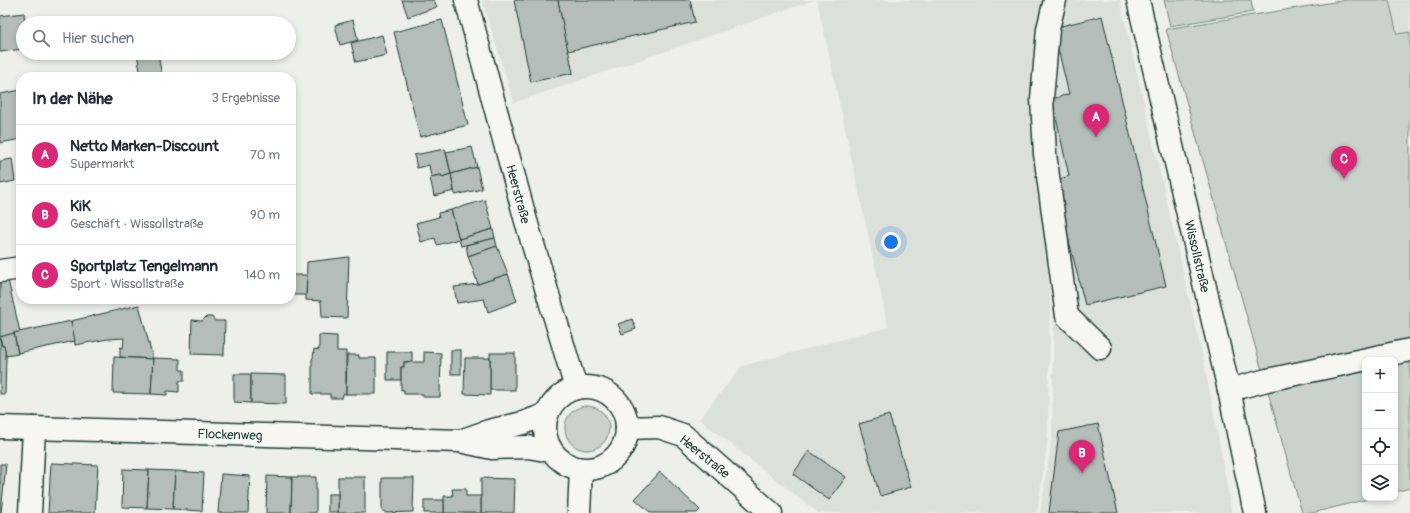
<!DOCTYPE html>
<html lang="de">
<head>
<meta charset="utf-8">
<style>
  body { margin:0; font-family:Pangolin,sans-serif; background:#f2f2f3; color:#1f2937 }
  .controls { position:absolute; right:12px; bottom:12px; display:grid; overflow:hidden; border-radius:8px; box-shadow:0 2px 6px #0003 }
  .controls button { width:36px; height:36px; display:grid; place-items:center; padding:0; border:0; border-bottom:1px solid #e0e1e3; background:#fff; color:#1f2937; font:20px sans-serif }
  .you { position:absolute; left:891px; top:242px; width:14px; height:14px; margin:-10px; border:3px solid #fff; border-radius:50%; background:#1a73e8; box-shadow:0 0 0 6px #1a73e833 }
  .badge { display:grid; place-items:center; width:26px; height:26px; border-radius:50%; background:#db2777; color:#fff; font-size:13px; font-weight:700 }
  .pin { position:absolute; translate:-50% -33px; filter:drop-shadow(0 1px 2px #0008) }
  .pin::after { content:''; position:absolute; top:21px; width:14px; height:12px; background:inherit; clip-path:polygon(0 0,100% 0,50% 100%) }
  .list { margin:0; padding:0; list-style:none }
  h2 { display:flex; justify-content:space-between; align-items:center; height:52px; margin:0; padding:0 16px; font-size:17px }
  h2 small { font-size:13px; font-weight:400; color:#747a83 }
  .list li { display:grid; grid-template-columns:26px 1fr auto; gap:12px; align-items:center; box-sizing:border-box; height:60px; padding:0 16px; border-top:1px solid #e0e1e3 }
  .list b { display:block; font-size:15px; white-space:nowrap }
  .list p { margin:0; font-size:13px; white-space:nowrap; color:#747a83 }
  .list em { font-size:13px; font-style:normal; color:#747a83 }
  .icon { flex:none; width:22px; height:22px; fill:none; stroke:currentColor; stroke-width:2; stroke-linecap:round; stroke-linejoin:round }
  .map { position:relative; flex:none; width:1410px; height:513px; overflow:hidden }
  .search { position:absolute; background:#fff; box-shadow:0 2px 6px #0003; left:16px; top:16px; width:280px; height:44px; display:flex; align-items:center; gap:10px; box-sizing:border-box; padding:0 14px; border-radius:22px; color:#747a83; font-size:15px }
  .panel { position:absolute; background:#fff; box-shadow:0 2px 6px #0003; left:16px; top:72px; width:280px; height:232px; border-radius:16px }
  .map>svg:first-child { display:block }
  .built { fill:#dce0db }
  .green { fill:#cbd2cc; stroke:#758880 }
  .building { fill:#b4bdb8; stroke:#1f3d34 }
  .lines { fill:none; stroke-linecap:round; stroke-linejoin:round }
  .minor-casing { stroke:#1f3d34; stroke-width:25 }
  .minor { stroke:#f6f6f2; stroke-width:22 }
  .labels { text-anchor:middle; stroke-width:3; stroke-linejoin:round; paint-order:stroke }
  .street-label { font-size:13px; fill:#1f3d34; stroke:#f6f6f2 }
</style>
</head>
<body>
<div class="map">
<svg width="1410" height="513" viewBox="0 0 1410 513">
  <rect width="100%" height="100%" fill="#edefea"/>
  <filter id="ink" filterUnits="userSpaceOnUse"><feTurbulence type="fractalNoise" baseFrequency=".025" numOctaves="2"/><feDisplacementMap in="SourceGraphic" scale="8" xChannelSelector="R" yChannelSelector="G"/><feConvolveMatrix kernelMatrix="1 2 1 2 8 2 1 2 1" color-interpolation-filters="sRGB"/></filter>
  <g filter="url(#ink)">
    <g class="built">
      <polygon points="482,0 815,0 514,103"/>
      <polygon points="817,0 1043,0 1038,25 1035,112 1050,303 1048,439 1037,513 818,513 699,419 742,366 888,327"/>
      <polygon points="1048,0 1120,0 1206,371 1232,513 1040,513 1052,438 1054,304 1043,170"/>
      <polygon points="1389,0 1410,0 1410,32 1397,34"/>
    </g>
    <g class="green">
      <polygon points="1164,0 1251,0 1253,12 1170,26"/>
      <polygon points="1347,0 1389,0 1397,34 1410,32 1410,488 1395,492 1395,360 1365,360 1365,498 1372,498 1312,513 1302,513 1166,29"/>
      <circle cx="587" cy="428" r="22"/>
    </g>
    <g class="building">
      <polygon points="402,0 434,0 437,7 408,17"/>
      <polygon points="514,0 558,0 573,73 531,82"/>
      <polygon points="558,0 690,0 695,22 568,51"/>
      <polygon points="24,13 25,23 23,23 23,49 0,52 0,16"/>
      <polygon points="1102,16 1166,286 1085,305 1054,181 1069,176 1052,99 1069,94 1053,28"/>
      <polygon points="353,20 358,40 340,45 335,25"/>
      <polygon points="442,20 468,125 420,137 394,32"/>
      <polygon points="382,35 387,55 356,62 351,43"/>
      <polygon points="137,53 158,53 162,77 141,77"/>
      <polygon points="21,90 21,139 0,143 0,94"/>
      <polygon points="472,147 477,167 451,174 446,152"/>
      <polygon points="445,149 451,174 442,177 441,175 431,177 429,165 417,168 414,155"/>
      <polygon points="12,159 15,181 0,184 0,161"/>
      <polygon points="477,167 482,189 455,195 451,174"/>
      <polygon points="451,174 454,191 434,196 430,177 441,175 442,177"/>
      <polygon points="485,200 493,229 459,239 451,210"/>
      <polygon points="451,210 459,239 437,245 435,238 421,242 416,223 439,217 438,213"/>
      <polygon points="493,229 495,238 461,246 459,239"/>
      <polygon points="495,238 497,246 468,256 466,245"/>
      <polygon points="497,246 508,274 478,284 468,256"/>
      <polygon points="349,257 347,318 322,317 321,301 306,300 307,262"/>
      <polygon points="508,274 517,301 488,312 484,299 457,303 454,287 478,284"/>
      <polygon points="291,275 307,275 306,295 291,295"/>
      <polygon points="8,280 20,332 0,337 0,282"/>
      <polygon points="139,305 153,359 120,357 120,347 123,348 124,338 108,339 75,345 71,321"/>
      <polygon points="206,317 212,317 215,321 225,321 224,355 191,354 192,320 202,321"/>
      <polygon points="632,319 636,329 622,334 618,324"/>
      <polygon points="71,321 75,341 18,353 14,333"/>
      <polygon points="14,333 18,354 6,356 4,346 2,346 0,337"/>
      <polygon points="319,335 337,336 337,351 346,351 346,394 343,394 342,398 330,398 330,394 312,394 312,359 313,358 314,349 319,350"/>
      <polygon points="0,338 2,346 4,346 6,356 5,394 0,394"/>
      <rect x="451" y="350" width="10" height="24"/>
      <polygon points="387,352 412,352 412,361 404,362 404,367 401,367 401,380 387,380"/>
      <polygon points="424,352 441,353 440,397 423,397 423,394 404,394 404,390 401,390 401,367 404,367 404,362 424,362"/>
      <rect x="490" y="353" width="25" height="37"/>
      <polygon points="347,355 359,355 359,358 376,358 376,394 346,394"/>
      <polygon points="114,357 153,359 151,394 113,393"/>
      <polygon points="153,358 180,359 180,370 184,370 184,381 179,381 179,392 167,391 167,395 151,394"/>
      <polygon points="465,358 490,358 490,395 464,394"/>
      <polygon points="234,374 251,374 251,403 234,402"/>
      <polygon points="251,374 286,375 286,404 251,403"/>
      <polygon points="889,415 911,487 880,496 859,424"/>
      <polygon points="1098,424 1118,513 1049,513 1059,432"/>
      <polygon points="809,451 846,477 829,500 793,474"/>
      <polygon points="51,463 98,465 95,513 48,513"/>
      <polygon points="0,464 6,464 1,513 0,513"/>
      <polygon points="123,469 149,470 147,508 122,507"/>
      <polygon points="149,470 175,471 173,509 147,508"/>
      <polygon points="175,471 204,473 202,511 173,509"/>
      <polygon points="660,472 700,510 697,513 651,513 635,499"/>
      <polygon points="221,474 250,476 248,513 218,513"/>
      <polygon points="267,476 292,477 291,513 266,513"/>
      <polygon points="292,477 316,477 316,513 291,513"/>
      <rect x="338" y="477" width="27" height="36"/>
      <polygon points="382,478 414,478 413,512 385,513 385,511 382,511"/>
      <polygon points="481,478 515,479 514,513 481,513"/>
      <polygon points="452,489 466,489 466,496 481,496 481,513 444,513 444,496 453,496"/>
      <rect x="328" y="494" width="10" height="18"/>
      <rect x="424" y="500" width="20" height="13"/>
    </g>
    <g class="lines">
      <g class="minor-casing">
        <g id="minor">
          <path id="s1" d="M466 0 526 221 576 388"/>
          <polyline points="1055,0 1048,29 1042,99 1045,154 1067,316 1100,348"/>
          <path id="s2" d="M1138 0 1229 390 1255 513"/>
          <polyline points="0,271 21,268"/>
          <circle cx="586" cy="428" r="41"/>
          <polyline points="1229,390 1267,380 1410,350"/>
          <path id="s3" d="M0 427 460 441 492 448 528 447 551 451"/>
          <polyline points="627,428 659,427 683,435 771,513"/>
          <polyline points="460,441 489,431 523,423 547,414"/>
          <polyline points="30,513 34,428"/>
          <polyline points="579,513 581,469"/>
        </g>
      </g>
      <use href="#minor" class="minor"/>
    </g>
  </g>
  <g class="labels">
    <g class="street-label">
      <text dy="5" stroke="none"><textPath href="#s1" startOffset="201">Heerstraße</textPath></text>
      <text dy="5" stroke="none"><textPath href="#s2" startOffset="263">Wissollstraße</textPath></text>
      <text dy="5" stroke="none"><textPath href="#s3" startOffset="230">Flockenweg</textPath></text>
      <text transform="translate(705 456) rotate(39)" y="5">Heerstraße</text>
    </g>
  </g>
</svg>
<div class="controls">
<button>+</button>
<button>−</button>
<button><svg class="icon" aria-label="locate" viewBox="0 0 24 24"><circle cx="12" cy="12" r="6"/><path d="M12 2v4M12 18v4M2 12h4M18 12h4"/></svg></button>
<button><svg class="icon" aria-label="layers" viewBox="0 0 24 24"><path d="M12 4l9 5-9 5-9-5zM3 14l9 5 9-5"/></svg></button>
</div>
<div class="you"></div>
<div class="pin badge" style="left:1096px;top:137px">A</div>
<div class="pin badge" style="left:1082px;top:473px">B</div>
<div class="pin badge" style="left:1344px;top:179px">C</div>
<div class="search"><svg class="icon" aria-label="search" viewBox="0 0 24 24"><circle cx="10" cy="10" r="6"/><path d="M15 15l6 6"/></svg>Hier suchen</div>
<section class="panel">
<h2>In der Nähe<small>3 Ergebnisse</small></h2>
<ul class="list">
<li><span class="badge">A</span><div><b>Netto Marken-Discount</b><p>Supermarkt</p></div><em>70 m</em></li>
<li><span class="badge">B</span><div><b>KiK</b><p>Geschäft · Wissollstraße</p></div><em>90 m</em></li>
<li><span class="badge">C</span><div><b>Sportplatz Tengelmann</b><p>Sport · Wissollstraße</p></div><em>140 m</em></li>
</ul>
</section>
</div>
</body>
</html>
